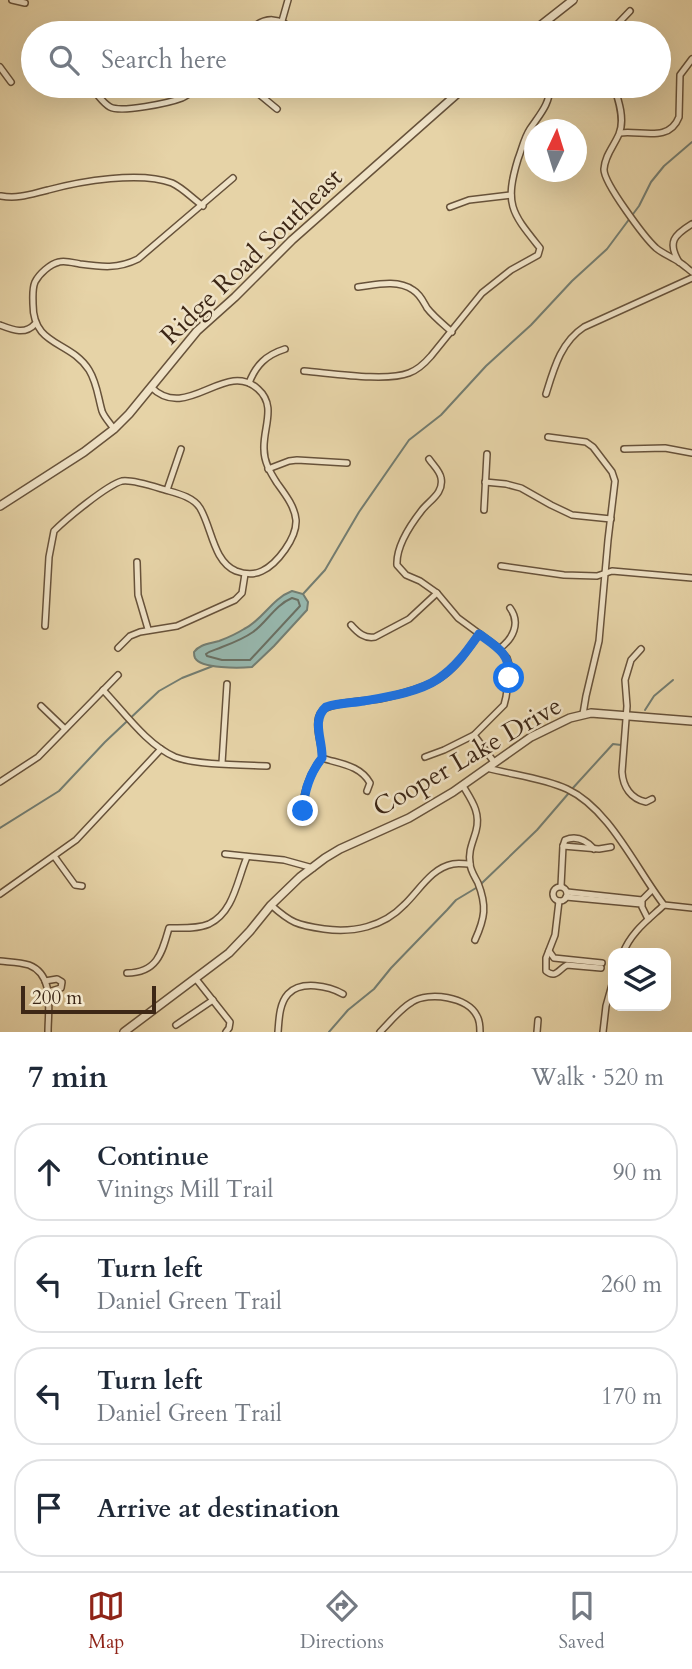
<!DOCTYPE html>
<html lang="en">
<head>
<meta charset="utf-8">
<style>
  body { margin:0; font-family:Cardo,serif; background:#f2f2f3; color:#1f2937 }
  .controls { position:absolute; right:21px; bottom:21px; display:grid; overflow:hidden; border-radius:14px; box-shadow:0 7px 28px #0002 }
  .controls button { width:63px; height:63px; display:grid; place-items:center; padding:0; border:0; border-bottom:2px solid #e0e1e3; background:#fff; color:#1f2937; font:35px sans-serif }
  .compass { position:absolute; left:524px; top:119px; width:63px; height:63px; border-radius:50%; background:#fff; box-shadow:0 7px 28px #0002; rotate:4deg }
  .scale { position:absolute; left:21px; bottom:18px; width:135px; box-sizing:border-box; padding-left:7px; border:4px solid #3d2716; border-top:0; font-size:19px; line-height:24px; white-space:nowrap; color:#3d2716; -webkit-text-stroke:5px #efe2c6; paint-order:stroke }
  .stop { position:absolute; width:21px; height:21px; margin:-16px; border:5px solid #1a73e8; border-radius:50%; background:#fff }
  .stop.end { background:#1a73e8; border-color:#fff; box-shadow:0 2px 7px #0008 }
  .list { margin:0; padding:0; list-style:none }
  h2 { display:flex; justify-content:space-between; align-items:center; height:91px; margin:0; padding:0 28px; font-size:30px }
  h2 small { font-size:23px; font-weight:400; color:#747a83 }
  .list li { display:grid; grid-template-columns:46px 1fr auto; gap:21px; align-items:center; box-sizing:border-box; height:98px; margin:0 14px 14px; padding:0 14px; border:2px solid #e0e1e3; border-radius:28px }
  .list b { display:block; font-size:26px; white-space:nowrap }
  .list p { margin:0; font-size:23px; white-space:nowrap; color:#747a83 }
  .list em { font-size:23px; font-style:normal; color:#747a83 }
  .icon { flex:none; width:38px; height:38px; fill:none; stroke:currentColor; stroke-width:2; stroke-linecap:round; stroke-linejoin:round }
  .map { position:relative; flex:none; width:692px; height:1032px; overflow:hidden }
  .search { position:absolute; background:#fff; box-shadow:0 7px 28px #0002; left:21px; right:21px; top:21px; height:77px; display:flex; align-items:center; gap:18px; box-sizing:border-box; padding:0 24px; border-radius:38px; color:#747a83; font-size:26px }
  .sheet { height:539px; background:#fff }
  nav { display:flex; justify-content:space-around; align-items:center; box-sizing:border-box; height:98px; border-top:2px solid #e0e1e3; background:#fff; font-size:19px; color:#747a83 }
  nav a { display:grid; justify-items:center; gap:4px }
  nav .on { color:#8f2418 }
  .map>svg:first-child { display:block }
  .water { fill:#97b7ad; stroke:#737d71; stroke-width:2 }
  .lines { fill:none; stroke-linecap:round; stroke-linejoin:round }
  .shore { stroke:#6a6f62; stroke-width:2 }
  .stream { stroke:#737d71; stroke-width:2 }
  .minor-casing { stroke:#67523a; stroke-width:8 }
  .tertiary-casing { stroke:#67523a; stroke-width:10 }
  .minor { stroke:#efe2c6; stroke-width:5 }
  .tertiary { stroke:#efe2c6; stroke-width:7 }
  .route { stroke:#1a73e8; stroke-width:9 }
  .labels { text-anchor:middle; stroke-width:5; stroke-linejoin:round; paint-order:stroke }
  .street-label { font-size:26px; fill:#3d2716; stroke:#efe2c6 }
</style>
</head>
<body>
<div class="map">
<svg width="692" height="1032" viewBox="0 0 692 1032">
  <rect width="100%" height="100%" fill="#e6d3a7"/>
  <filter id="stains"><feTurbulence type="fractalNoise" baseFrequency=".00286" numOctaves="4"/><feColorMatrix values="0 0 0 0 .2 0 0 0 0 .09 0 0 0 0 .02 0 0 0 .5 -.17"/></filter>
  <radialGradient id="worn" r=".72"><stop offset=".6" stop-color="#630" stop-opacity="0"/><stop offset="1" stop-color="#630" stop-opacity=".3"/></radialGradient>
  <path class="water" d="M292 591 303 594 308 602 307 610 274 646 252 667C240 668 201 669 195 658 194 656 194 654 194 652 200 644 209 644 219 641 227 638 236 634 244 629 263 620 271 599 292 591Z"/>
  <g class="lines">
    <path class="shore" d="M292 598 298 600 300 606 250 660H222L207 656 206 654C211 650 216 650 222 647 230 644 246 637 253 632 267 622 275 605 292 598Z"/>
    <g class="stream">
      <polyline points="303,594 325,570 359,512 409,440 441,415 486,366 531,325 572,281 607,249 639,206 651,182 664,166 692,142"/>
      <polyline points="645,710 654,696 673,680"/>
      <polyline points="572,789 613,744 621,745"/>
      <polyline points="0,828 59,791 105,742 159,691 182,678 213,666"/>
      <polyline points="482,883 537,830 568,794"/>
      <polyline points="329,1032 348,1010 374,989 391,968 447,910 456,900 476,888"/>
    </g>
    <g class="minor-casing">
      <g id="minor">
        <polyline points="12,0 25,3"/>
        <polyline points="282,21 288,0"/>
        <polyline points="184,29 189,33"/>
        <path d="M247 33C265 14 280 17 298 33"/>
        <polyline points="609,33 630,11"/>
        <polyline points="0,67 11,82"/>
        <polyline points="249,86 277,109"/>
        <polyline points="369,86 382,86"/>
        <path d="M481 86C494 92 508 91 522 86"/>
        <path d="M614 87C619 101 625 120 619 134 614 146 605 155 604 169 603 182 645 238 656 248 663 254 672 257 679 262 684 265 688 269 692 272"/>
        <path d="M94 91C99 96 103 103 110 107 121 113 169 103 182 98 188 95 195 90 201 86"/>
        <path d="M620 133C641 130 669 143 679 117L680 75 692 59"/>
        <path d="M1 196C19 199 31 194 48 190 81 181 140 171 172 183 183 188 193 199 203 206"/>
        <polyline points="450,207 469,200 511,195"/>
        <path d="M679 262C667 242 674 235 692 224"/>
        <path d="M358 287C375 285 397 279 413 290 420 294 423 301 427 308 434 317 443 324 452 332"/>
        <path d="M0 325C13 330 25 335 35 324"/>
        <path d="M304 371C330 373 386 382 409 373 417 370 425 363 431 356L482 293 511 270 538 255 540 248C512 213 504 205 518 159 522 149 524 138 530 129 540 114 550 104 550 86"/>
        <path d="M249 383C256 365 266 355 285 349"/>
        <path d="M546 394C554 368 561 342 584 327L692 278"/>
        <path d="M114 429C110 423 104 417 102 411 98 397 97 383 89 370 70 340 33 347 33 304 33 297 32 289 35 282 39 274 50 264 59 262 65 260 74 263 80 264 102 267 118 269 138 259L233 178"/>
        <polyline points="548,437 586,442 593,447 612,472 615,481 608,540 599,641 586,696 583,714"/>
        <polyline points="624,449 665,448 692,453"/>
        <polyline points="268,469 289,461 297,460 347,463"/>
        <polyline points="485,482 506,484 521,488 551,505 572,515 611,519"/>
        <polyline points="167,490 181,449"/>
        <polyline points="484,510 487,454"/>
        <polyline points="137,562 138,595 148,629"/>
        <polyline points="501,566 564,575 597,576 612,571 692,578"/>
        <path d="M351 625C358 633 365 639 375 637L409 619 437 593"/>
        <path d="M45 626 49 557 54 531C66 519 107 485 122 481 133 479 158 488 169 491 180 494 194 498 200 508 212 528 213 561 236 571 244 574 254 575 262 571 277 564 297 538 296 520 295 507 285 494 277 483 270 472 264 462 264 449 263 427 277 406 258 389 225 359 187 423 151 387"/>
        <polyline points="118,648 130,636 140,632 177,626 235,600 242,593 245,574"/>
        <path d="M499 649C513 639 521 623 510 608"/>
        <path d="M641 649 631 660 625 680 627 706 622 772C623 787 631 799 646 802L652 799"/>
        <path d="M103 690C124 712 147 745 175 757 196 765 243 765 267 766"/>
        <polyline points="41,706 65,729"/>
        <polyline points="474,735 494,762"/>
        <path d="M425 757 444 750 474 735 504 705 506 697 510 668 507 658 496 646 458 618 437 593 420 581 406 575 397 565C396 547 411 524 422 510 430 500 444 493 441 478 440 471 433 465 429 459"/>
        <path d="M322 758C340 764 360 765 370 783L367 791"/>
        <polyline points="222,763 227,684"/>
        <path d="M487 768C513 775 543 778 567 789 610 809 636 869 664 905L692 908"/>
        <polyline points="0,782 38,757 118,675"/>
        <path d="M463 786C472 801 481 813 476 831 473 842 468 851 470 863 470 870 475 877 478 883 487 906 485 918 475 940"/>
        <path d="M307 820C297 803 310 773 322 758 323 744 312 723 322 711 329 702 367 701 379 699 397 695 419 690 435 681 454 671 467 651 479 634"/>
        <polyline points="563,846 599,849 611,847"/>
        <polyline points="225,854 284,860 313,868"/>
        <polyline points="54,856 75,885 82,886"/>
        <path d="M561 886 563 846 565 840C577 835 586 840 594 849"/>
        <circle cx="560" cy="894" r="7"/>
        <polyline points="567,892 642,900"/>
        <polyline points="0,894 76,840 161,749"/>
        <polyline points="566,897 641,904"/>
        <path d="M559 901 555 935 546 958V971C556 979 559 969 567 965L601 968"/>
        <path d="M271 905C291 923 297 925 324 929 353 933 383 927 404 905 419 891 431 868 453 864 458 863 465 864 470 864"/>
        <polyline points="648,919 642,907 642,900 652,890"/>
        <polyline points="549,951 554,958 602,963"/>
        <path d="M623 953C631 932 648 920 664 905"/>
        <path d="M0 961C9 962 20 962 29 965 55 975 48 1010 48 1032"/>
        <path d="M127 973C157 973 162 953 169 928 182 928 197 929 209 924 234 912 237 880 247 857"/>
        <polyline points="196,979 230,1022 229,1028 226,1032"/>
        <polyline points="45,981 57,979 62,982 61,988 48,992"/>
        <polyline points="176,1025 213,1000"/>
        <path d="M278 1032C279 1020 279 1004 288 994 301 980 329 986 343 994"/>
        <path d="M380 1032C390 1022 400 1009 412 1002 429 991 468 997 477 1016 480 1021 480 1027 480 1032"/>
        <polyline points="537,1032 538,1020"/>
        <polyline points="603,1032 606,1006 613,981"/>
      </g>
    </g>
    <g class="tertiary-casing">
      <g id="tertiary">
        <polyline points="531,33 573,0"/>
        <polyline points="0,506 84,452 114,429 129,414 197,331 235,297 292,240 466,86"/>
        <polyline points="124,1032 229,953 250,931 271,905 300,877 325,858 340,849 409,818 453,792 531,737 570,718 591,713 692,721"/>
      </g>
    </g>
    <use href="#minor" class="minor"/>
    <use href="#tertiary" class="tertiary"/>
  </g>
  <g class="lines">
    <path class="route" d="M303 811C304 792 310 773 322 758 323 741 311 720 326 707 338 703 351 703 364 701 387 697 419 692 438 679 456 667 467 651 479 634 497 647 511 654 509 678"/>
  </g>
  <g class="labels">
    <g class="street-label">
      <text transform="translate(251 256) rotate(-44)" y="9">Ridge Road Southeast</text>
      <text transform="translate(467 756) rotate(-30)" y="9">Cooper Lake Drive</text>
    </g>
  </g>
  <rect width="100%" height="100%" filter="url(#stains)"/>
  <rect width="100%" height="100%" fill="url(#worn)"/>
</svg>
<div class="controls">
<button><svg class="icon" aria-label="layers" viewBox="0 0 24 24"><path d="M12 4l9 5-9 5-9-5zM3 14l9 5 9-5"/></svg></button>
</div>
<svg class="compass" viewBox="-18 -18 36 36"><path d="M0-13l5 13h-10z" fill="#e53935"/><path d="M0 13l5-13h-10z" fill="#747a83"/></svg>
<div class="scale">200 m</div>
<div class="stop" style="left:509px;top:678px"></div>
<div class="stop end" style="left:303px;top:811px"></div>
<div class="search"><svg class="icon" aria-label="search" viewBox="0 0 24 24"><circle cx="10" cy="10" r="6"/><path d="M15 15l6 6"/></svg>Search here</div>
</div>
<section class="sheet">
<h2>7 min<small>Walk · 520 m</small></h2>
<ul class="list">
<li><svg class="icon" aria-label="ahead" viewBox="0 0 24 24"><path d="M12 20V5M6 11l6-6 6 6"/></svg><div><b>Continue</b><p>Vinings Mill Trail</p></div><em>90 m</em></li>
<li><svg class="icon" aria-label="left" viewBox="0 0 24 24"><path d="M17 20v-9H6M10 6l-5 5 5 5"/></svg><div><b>Turn left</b><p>Daniel Green Trail</p></div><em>260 m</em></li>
<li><svg class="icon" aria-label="left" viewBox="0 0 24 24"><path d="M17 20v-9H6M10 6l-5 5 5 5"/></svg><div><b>Turn left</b><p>Daniel Green Trail</p></div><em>170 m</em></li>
<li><svg class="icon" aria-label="arrive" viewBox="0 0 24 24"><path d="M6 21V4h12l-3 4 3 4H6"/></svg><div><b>Arrive at destination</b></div></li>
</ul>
</section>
<nav>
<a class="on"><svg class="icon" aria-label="map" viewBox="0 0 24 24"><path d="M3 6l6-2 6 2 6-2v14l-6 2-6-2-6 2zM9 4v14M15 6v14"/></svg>Map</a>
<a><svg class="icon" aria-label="directions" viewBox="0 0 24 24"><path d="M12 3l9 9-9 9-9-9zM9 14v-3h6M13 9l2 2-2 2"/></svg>Directions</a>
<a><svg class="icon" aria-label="saved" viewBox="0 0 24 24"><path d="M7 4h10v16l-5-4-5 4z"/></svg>Saved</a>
</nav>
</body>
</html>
